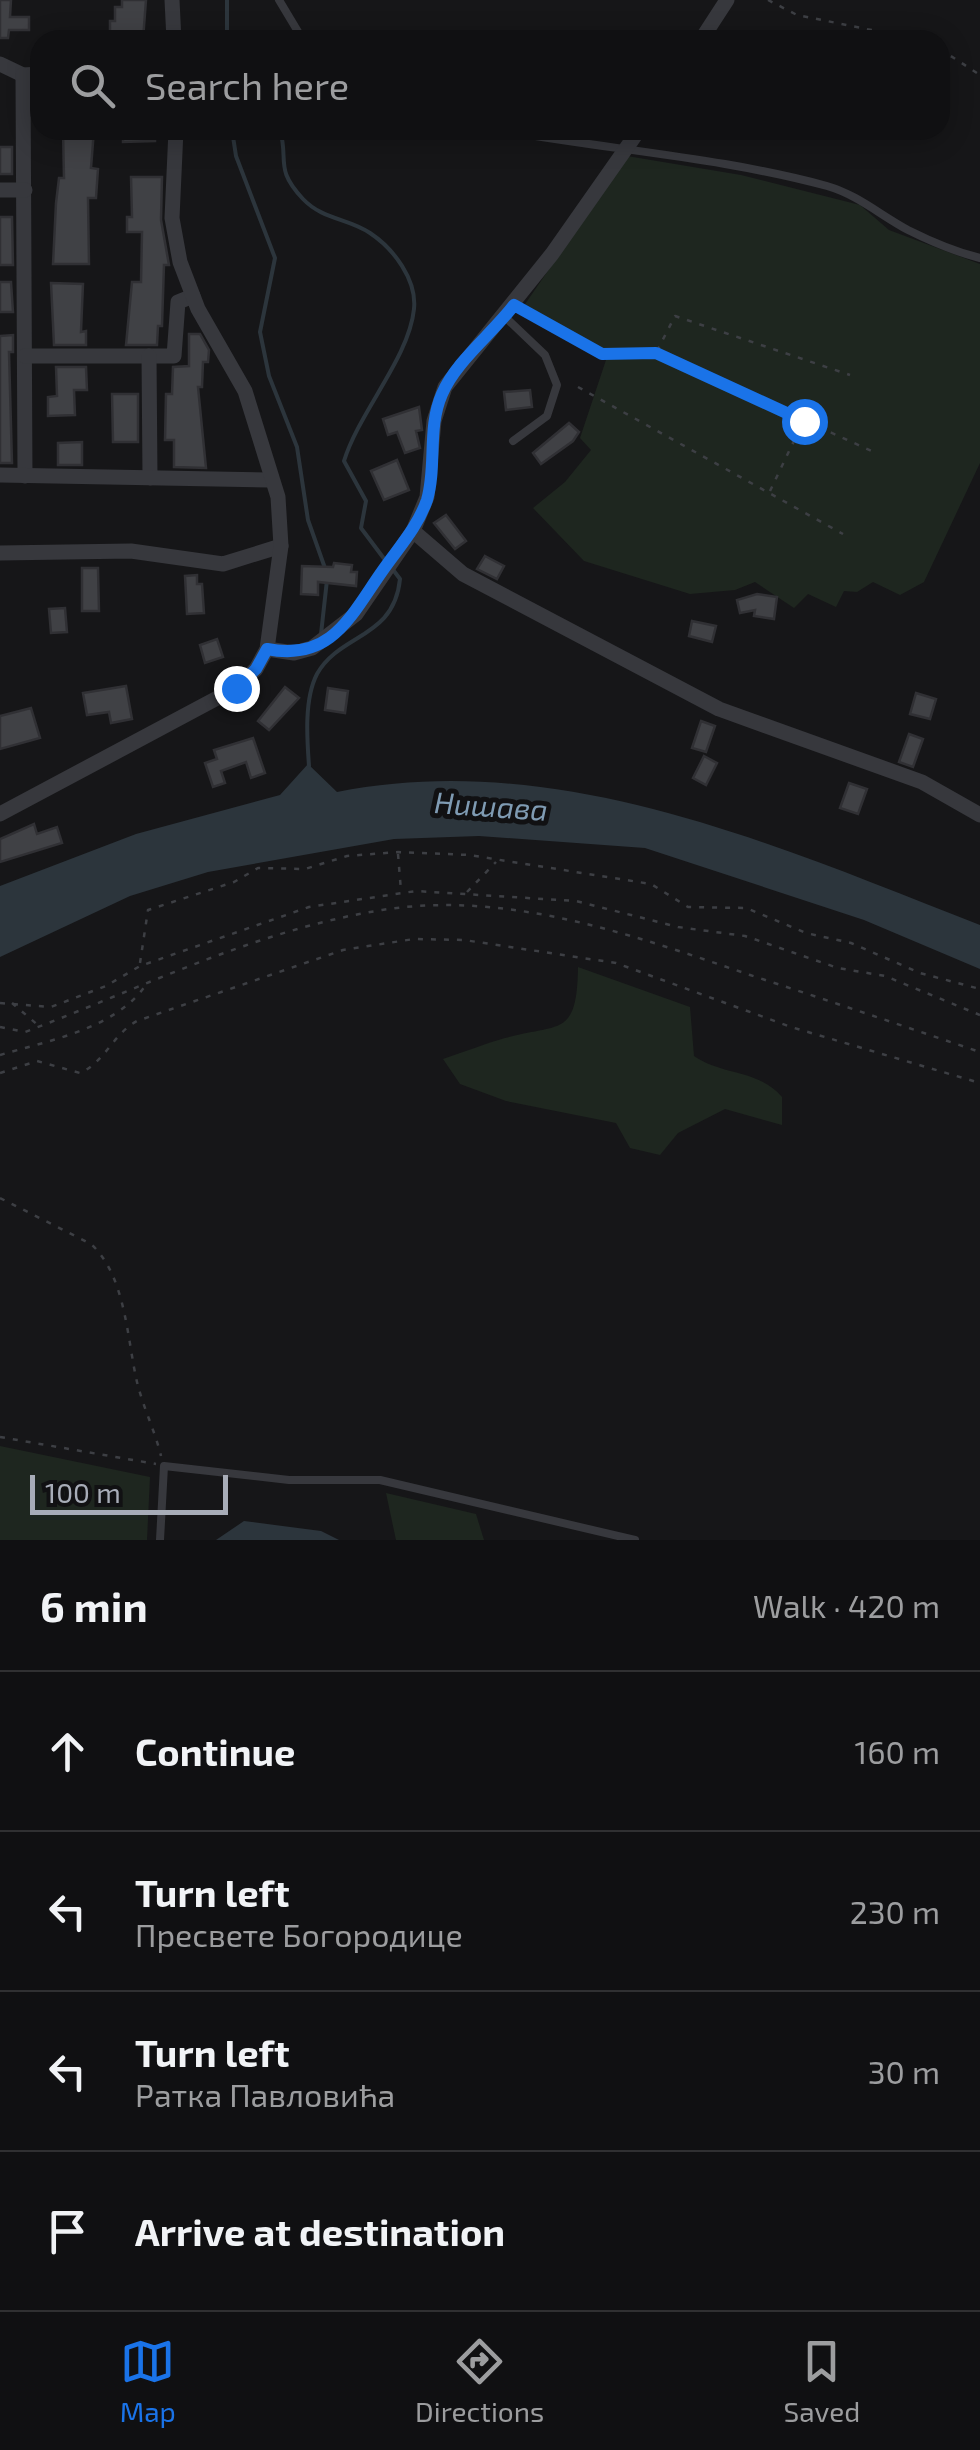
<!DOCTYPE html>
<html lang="en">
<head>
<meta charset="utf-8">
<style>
  body { margin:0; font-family:"Exo 2",sans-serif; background:#19191b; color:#f1f3f6 }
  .scale { position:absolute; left:30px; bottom:25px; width:198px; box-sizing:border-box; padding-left:10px; border:5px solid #a8adb8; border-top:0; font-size:28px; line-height:35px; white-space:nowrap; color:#a8adb8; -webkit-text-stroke:8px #111113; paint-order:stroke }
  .stop { position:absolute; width:30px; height:30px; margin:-22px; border:8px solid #1a73e8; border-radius:50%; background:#fff }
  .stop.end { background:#1a73e8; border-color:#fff; box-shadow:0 2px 10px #0008 }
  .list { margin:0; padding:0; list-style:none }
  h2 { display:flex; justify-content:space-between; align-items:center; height:130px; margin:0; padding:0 40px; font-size:42px }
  h2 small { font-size:32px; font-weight:400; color:#9c9d9f }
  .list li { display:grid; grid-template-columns:65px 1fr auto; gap:30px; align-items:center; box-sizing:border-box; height:160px; padding:0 40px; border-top:2px solid #303032 }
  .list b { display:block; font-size:38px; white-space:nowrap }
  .list p { margin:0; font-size:32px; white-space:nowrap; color:#9c9d9f }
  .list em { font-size:32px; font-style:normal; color:#9c9d9f }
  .icon { flex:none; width:55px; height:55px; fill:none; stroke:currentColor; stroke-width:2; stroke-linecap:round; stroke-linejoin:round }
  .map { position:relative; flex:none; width:980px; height:1540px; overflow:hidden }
  .search { position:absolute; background:#101012; box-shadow:0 5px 25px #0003; left:30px; right:30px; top:30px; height:110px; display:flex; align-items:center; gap:25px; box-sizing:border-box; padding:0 35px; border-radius:30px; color:#9c9d9f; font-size:38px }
  .sheet { height:770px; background:#101012 }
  nav { display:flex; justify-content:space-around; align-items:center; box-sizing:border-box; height:140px; border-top:2px solid #303032; background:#101012; font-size:28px; color:#9c9d9f }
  nav a { display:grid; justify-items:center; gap:5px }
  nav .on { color:#1a73e8 }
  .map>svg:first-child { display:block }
  .green { fill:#1e261f }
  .water { fill:#2c353c }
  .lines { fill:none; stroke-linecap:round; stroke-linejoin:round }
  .stream { stroke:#2c353c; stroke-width:4 }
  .building { fill:#404145; stroke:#303034; stroke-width:2.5 }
  .path { stroke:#3d3f44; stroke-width:2.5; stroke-dasharray:5 8; stroke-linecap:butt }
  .service { stroke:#37383d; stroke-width:8 }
  .minor { stroke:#37383d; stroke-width:15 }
  .route { stroke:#1a73e8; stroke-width:12 }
  .labels { text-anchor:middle; stroke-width:10; stroke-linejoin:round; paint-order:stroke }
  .water-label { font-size:30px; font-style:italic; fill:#7f9bb3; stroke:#111113 }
</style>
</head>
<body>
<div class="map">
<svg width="980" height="1540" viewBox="0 0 980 1540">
  <rect width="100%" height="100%" fill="#161618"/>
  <g class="green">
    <polygon points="627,156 741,175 860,205 889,230 980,264 980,463 924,582 900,595 873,582 857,592 844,591 836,607 808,594 794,608 755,582 735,590 690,594 584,561 533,508 565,482 591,450 580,438 609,351 521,310"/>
    <path d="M578 967 690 1007 694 1056C723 1076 758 1069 782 1097V1125L725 1109 678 1133 660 1155 630 1148 616 1123 506 1101 460 1084 443 1059C464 1052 484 1044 505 1038 560 1023 577 1038 578 967Z"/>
    <polygon points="0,1446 150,1477 147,1540 0,1540"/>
    <polygon points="386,1493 476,1514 484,1540 396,1540"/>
  </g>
  <g class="water">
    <path d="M308 764 337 792C559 748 777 846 980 925V969L864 920 645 848 479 836 394 839 208 872 130 896 0 957V886L136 834 280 795Z"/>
    <polygon points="244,1521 321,1531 339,1540 216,1540"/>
  </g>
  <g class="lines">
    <g class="stream">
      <polyline points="227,0 227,40"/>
      <polyline points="232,130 236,156 275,258 260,332 269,376 297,447 308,520 326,571"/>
      <path d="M280 130C289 161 274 168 303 199 323 220 348 218 370 233 394 249 417 280 414 309 409 358 359 412 344 461L366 501 361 528 385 560"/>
      <polyline points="321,634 327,580"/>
      <path d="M309 766C307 739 304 699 317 674 340 633 394 639 400 579L394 571"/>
    </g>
  </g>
  <g class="building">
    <polygon points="0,0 11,0 10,17 29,17 29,30 9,30 8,38 0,38"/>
    <polygon points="122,0 146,0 143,40 110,40 110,21 115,21 115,7 122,7"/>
    <polygon points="63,130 94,130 91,168 98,169 96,198 88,198 89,264 53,264 56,203 59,178 64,178"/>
    <polygon points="123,130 155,130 155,141 123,142"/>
    <rect x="0" y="147" width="12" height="27"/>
    <polygon points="131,177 162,177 161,220 169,265 164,265 162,326 158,326 157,345 126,345 132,282 141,282 142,232 127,232 127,217 132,217"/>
    <polygon points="0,217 12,217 13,265 0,265"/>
    <polygon points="0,282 11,282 13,312 0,312"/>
    <polygon points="51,283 83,284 81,332 86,331 86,345 54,345"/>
    <polygon points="189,334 200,334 209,350 208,362 203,362 202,387 198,387 206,468 174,467 174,440 165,440 166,394 172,394 173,367 189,366"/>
    <polygon points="13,335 13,352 9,352 12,463 0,463 0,336"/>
    <polygon points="56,367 86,367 87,390 74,390 75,415 48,416 48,397 57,396"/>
    <polygon points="530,390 532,407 506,410 504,392"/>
    <polygon points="112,394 138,394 138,442 113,442"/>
    <polygon points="419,407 422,430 416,431 420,448 405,453 397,432 388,435 383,419"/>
    <polygon points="569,423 579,432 573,441 541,464 533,453"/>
    <polygon points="82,442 82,465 58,465 58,443"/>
    <polygon points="397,460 409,490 384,500 371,471"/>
    <polygon points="446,515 466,541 455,549 434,523"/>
    <polygon points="485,556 504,566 497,579 477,569"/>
    <polygon points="334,563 352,565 351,572 357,572 356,586 318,582 318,595 301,594 302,566 333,567"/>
    <polygon points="82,568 98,568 99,611 82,611"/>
    <polygon points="197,575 197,584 202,584 204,613 187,614 185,576"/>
    <polygon points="757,594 777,597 774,619 754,616 755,610 740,613 737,600"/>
    <polygon points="65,608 67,632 51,633 49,609"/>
    <polygon points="692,621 716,626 712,642 689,636"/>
    <polygon points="217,639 223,657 205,663 200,645"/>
    <polygon points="126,686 132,719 111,723 109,712 87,715 83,693"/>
    <polygon points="285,687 299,698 269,730 258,721"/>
    <polygon points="328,688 348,691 345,713 325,710"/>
    <polygon points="916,693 936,699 930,719 910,714"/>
    <polygon points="31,708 40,738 0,749 0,716"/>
    <polygon points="701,721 715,726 706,752 692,748"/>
    <polygon points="909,734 923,739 913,767 899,762"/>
    <polygon points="253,738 265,773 251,778 246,762 221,771 225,783 213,787 205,763 217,759 214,750"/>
    <polygon points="704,756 717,763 706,785 693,778"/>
    <polygon points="849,783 867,789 858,814 840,808"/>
    <polygon points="34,824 37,834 57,827 62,843 0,862 0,839"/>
  </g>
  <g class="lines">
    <g class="path">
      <polyline points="768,0 797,15 921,40"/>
      <polyline points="940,49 980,75"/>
      <polyline points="657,351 675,316 850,375"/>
      <polyline points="614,354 656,353 876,453"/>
      <polyline points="578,387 843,534"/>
      <polyline points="770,491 803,422"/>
      <polyline points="398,854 401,891"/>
      <polyline points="467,892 496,862"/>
      <polyline points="140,963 148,910 234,882 258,868 305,869 347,856 398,852 469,855 651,884 688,907 746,908 806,933 851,943 920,973 980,989"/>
      <polyline points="0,1003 51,1007 106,986 140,966 309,907 416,891 576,901 678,927 745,936 838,968 885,976 980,1015"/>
      <polyline points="12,1003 39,1026"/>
      <path d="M0 1027 25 1032C142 988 256 930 382 910 508 890 633 935 750 975 827 1000 903 1026 980 1052"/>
      <path d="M0 1055C47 1041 115 1029 145 986"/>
      <path d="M0 1073 37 1061 80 1073C105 1062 113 1034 137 1021L343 950 414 939 464 940 616 963 791 1027 980 1083"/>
      <path d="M0 1198 91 1244C126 1276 127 1339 137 1382 143 1407 155 1431 161 1456"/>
      <polyline points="0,1437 156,1464"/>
    </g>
    <g class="service">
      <polyline points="279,0 303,40"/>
      <path d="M500 130C609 150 720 157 827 186 858 195 880 215 908 230 930 241 956 252 980 258"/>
      <polyline points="514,305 602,354"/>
      <polyline points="505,317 545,355 557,385 547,416 513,441"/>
      <polyline points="160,1540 164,1466 289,1480 380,1480 635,1540"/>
    </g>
    <g class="minor">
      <polyline points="172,0 174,40"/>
      <polyline points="701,40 727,0"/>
      <polyline points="0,64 23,75 40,74"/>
      <polyline points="23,75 25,476"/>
      <polyline points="0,190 25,190"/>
      <polyline points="25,356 174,356 178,302 193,296"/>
      <polyline points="149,356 150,478"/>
      <polyline points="0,475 269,480"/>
      <polyline points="413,531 463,574 719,709 922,782 980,815"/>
      <polyline points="0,553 131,551 223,564 281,546"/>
      <polyline points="267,649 294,653 312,648 356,614 413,531 427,497 434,421 445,387 552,254 639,130"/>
      <polyline points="0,814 236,688 256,669 267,649 281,546 278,497 245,391 198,309 180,262 172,218 176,130"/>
    </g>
  </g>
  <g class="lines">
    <path class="route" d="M236 688 256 669 267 649C332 662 351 615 383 570 399 547 417 528 427 500 437 466 427 428 442 394 456 361 492 334 514 305L602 354 656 353 804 421"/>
  </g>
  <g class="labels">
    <g class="water-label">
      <text transform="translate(491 807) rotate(4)" y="10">Нишава</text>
    </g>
  </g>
</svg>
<div class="scale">100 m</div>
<div class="stop" style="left:804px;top:421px"></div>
<div class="stop end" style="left:236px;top:688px"></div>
<div class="search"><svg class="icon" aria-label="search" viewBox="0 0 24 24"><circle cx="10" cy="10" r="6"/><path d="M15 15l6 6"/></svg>Search here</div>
</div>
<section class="sheet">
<h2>6 min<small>Walk · 420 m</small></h2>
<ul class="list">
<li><svg class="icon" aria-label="ahead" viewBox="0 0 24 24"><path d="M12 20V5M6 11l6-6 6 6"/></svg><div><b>Continue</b></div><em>160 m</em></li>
<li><svg class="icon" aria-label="left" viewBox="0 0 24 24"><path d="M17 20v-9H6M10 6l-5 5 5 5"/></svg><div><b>Turn left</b><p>Пресвете Богородице</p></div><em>230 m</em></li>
<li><svg class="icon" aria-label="left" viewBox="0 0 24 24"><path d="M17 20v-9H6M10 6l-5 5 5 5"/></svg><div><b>Turn left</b><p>Ратка Павловића</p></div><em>30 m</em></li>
<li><svg class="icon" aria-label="arrive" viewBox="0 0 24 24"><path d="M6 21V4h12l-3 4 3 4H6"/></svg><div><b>Arrive at destination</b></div></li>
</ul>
</section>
<nav>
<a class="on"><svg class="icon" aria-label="map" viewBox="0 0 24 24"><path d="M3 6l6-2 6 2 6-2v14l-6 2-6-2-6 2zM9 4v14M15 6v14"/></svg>Map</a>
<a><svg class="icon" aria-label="directions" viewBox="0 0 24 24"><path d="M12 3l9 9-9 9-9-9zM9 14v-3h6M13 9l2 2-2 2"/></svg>Directions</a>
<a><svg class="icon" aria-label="saved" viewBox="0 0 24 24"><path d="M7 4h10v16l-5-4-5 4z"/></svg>Saved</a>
</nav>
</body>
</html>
